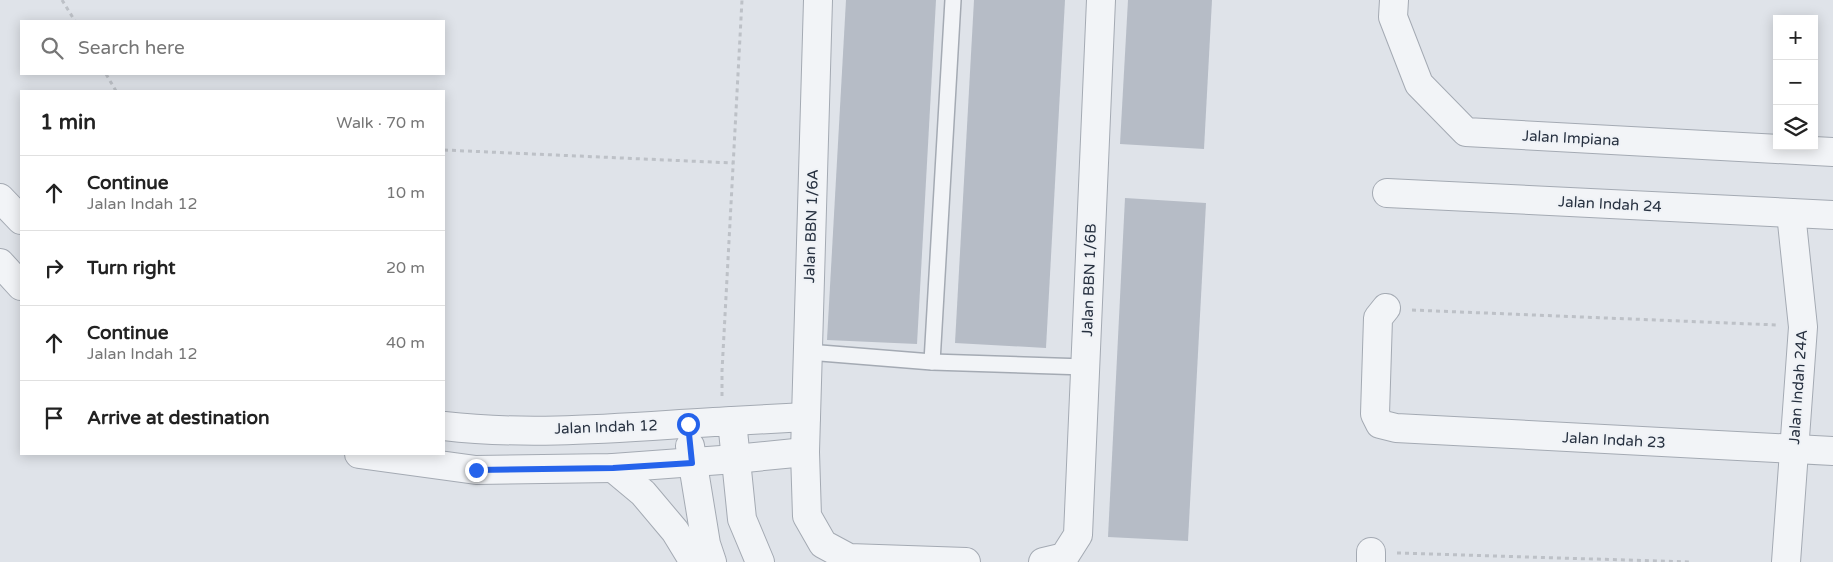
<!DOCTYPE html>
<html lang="en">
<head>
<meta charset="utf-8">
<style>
  body { margin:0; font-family:"Varela Round",sans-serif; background:#f2f2f2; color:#222 }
  .controls { position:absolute; right:15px; top:15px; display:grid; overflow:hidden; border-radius:0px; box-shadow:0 2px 12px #0003 }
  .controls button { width:45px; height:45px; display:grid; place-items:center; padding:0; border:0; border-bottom:1px solid #e0e0e0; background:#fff; color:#222; font:25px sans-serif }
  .stop { position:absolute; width:15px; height:15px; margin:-11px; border:4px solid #2563eb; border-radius:50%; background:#fff }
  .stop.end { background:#2563eb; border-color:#fff; box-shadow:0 1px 5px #0008 }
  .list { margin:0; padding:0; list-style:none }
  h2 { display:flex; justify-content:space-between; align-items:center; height:65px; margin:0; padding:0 20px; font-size:21px }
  h2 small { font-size:16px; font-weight:400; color:#767676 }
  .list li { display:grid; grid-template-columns:32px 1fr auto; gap:15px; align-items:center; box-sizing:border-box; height:75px; padding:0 20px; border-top:1px solid #e0e0e0 }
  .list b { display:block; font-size:19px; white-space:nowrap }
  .list p { margin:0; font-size:16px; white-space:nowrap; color:#767676 }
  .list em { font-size:16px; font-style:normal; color:#767676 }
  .icon { flex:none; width:28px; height:28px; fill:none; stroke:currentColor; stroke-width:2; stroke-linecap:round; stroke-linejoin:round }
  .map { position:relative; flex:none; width:1833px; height:562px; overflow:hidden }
  .search { position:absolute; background:#fff; box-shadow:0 2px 12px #0003; left:20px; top:20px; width:425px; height:55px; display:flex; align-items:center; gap:12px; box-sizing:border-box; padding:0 18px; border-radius:0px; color:#767676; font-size:19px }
  .panel { position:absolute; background:#fff; box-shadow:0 2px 12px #0003; left:20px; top:90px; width:425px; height:365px; border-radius:0px }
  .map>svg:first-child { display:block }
  .building { fill:#b6bcc6 }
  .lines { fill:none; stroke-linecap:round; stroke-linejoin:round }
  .service-casing { stroke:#a4aab3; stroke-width:18 }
  .minor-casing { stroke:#a4aab3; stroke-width:30 }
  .tertiary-casing { stroke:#a4aab3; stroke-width:30 }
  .path { stroke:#bdc1c7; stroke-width:3; stroke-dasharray:4 4; stroke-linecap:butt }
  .service { stroke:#f2f4f7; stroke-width:15 }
  .minor { stroke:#f2f4f7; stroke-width:28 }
  .tertiary { stroke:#f2f4f7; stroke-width:28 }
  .route { stroke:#2563eb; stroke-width:6 }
  .labels { text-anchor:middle; stroke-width:4; stroke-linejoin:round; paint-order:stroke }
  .street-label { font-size:15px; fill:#273140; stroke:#eff2f6 }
</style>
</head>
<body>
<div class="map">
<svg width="1833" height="562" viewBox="0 0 1833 562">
  <rect width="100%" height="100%" fill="#dfe3e9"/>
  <g class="building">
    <polygon points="846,0 936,0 917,344 827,340"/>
    <polygon points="974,0 1065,0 1046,348 955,343"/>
    <polygon points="1128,0 1212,0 1204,149 1120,144"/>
    <polygon points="1125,198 1206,203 1188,541 1108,537"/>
  </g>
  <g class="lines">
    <g class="service-casing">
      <g id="service">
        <polyline points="808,352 932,362 1085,367"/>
        <polyline points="932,362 953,0"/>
      </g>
    </g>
    <g class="minor-casing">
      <g id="minor">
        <polyline points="818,0 805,452 807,516 823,544 849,558 966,562"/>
        <polyline points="1394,0 1393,17 1419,84 1466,132 1833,152"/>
        <polyline points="1387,193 1833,215"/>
        <polyline points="1386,308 1378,318 1375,414 1380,424 1396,428 1833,451"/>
        <polyline points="732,421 806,417"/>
        <polyline points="735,459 805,452"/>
        <polyline points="1043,562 1064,557 1078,535 1101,0"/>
        <polyline points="1371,562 1371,552"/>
        <polyline points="1786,562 1803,327 1791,213"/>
      </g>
    </g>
    <g class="tertiary-casing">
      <g id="tertiary">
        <polyline points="0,198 21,220"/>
        <polyline points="0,263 21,286"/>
        <path d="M444 426C539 437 636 426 732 421L742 519 760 562"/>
        <polyline points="690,446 706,544 712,562"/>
        <polyline points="359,454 476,470 613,468 735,459"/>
        <polyline points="613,468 643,493 675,531 694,562"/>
      </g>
    </g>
    <g class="path">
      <polyline points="62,0 75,21"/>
      <polyline points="106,74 116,91"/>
      <polyline points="444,150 733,163"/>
      <polyline points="1412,310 1777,325"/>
      <polyline points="722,396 722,371 742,0"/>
      <polyline points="1397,553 1691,562"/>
    </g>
    <use href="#service" class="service"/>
    <use href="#minor" class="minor"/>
    <use href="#tertiary" class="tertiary"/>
  </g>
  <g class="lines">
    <polyline class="route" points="476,470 613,468 692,463 688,424"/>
  </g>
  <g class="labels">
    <g class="street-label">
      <text transform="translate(1571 138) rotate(3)" y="5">Jalan Impiana</text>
      <text transform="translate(1610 204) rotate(3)" y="5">Jalan Indah 24</text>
      <text transform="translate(811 226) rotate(-88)" y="5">Jalan BBN 1/6A</text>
      <text transform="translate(1089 280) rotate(-88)" y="5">Jalan BBN 1/6B</text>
      <text transform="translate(1798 387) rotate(-86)" y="5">Jalan Indah 24A</text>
      <text transform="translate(606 427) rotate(-2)" y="5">Jalan Indah 12</text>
      <text transform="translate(1614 440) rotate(3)" y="5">Jalan Indah 23</text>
    </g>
  </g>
</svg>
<div class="controls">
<button>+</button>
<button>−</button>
<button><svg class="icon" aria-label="layers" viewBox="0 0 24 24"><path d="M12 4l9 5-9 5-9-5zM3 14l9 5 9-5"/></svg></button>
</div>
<div class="stop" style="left:688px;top:424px"></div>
<div class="stop end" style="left:476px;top:470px"></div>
<div class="search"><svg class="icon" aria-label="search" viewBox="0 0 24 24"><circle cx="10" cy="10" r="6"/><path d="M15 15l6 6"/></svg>Search here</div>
<section class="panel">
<h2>1 min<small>Walk · 70 m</small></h2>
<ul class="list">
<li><svg class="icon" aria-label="ahead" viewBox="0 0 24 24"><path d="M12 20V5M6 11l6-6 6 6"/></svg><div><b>Continue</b><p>Jalan Indah 12</p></div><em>10 m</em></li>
<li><svg class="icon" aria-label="right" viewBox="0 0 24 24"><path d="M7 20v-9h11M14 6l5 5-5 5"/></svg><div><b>Turn right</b></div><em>20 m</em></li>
<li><svg class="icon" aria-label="ahead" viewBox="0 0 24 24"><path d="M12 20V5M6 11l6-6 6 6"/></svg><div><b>Continue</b><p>Jalan Indah 12</p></div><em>40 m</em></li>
<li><svg class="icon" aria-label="arrive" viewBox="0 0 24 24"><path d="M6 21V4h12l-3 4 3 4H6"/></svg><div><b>Arrive at destination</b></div></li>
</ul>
</section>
</div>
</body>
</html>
